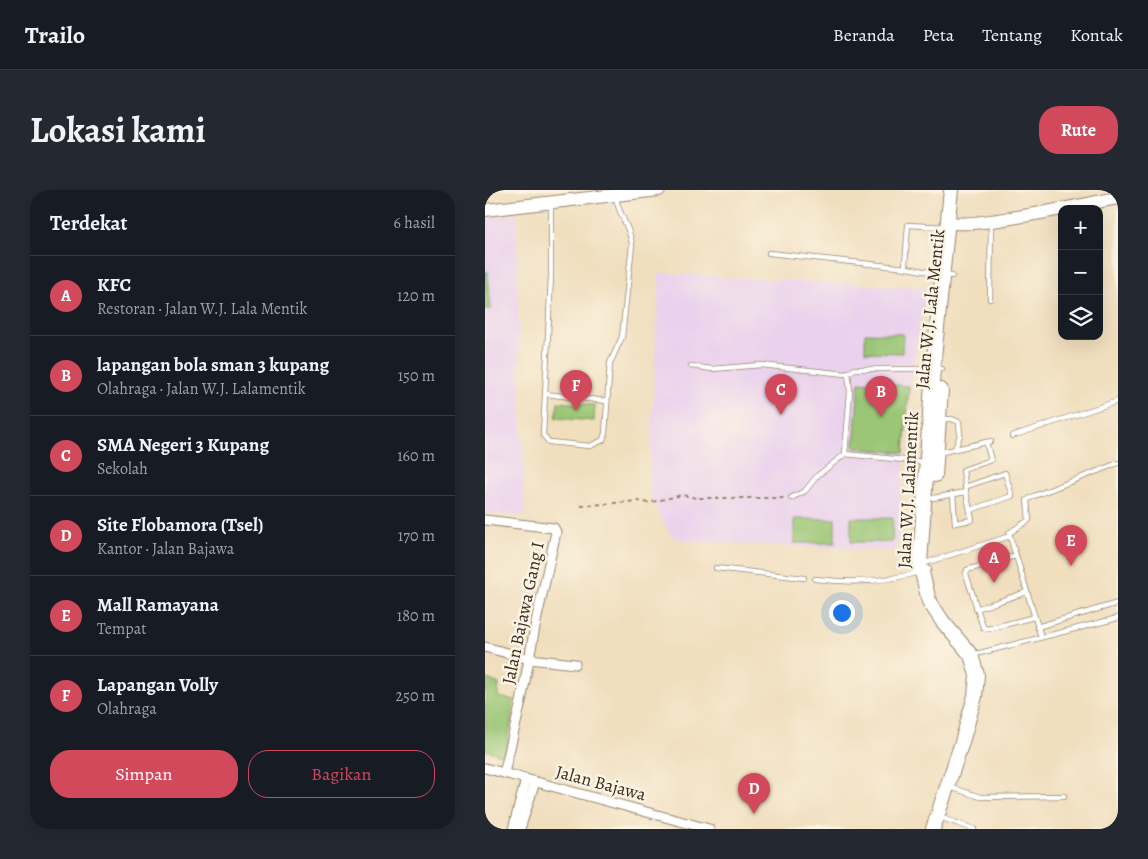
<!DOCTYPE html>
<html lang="id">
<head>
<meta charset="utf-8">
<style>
  body { margin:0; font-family:Alegreya,serif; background:#242831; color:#f1f3f6 }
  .controls { position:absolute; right:15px; top:15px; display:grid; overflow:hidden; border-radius:10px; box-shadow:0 5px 20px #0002 }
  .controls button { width:45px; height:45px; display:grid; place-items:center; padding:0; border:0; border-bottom:1px solid #363941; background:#171b24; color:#f1f3f6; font:25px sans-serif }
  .you { position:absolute; left:356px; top:422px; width:18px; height:18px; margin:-12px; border:4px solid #fff; border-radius:50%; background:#1a73e8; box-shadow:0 0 0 8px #1a73e833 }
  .badge { display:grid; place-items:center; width:32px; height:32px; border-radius:50%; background:#d1495b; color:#fff; font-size:16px; font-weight:700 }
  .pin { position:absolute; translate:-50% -41px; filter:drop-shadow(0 1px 2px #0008) }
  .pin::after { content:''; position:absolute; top:26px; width:18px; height:15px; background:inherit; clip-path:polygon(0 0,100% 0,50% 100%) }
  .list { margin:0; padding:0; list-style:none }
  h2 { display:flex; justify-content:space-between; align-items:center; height:65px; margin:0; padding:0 20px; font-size:21px }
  h2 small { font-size:16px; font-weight:400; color:#9ea1a6 }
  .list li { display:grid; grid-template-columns:32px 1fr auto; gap:15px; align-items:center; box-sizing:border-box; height:80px; padding:0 20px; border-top:1px solid #363941 }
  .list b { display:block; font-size:19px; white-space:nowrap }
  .list p { margin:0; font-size:16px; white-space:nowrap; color:#9ea1a6 }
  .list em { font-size:16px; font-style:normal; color:#9ea1a6 }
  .actions { display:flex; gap:10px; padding:15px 20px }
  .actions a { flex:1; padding:11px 0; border:1px solid #d1495b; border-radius:20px; text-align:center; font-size:18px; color:#d1495b }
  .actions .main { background:#d1495b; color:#fff }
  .icon { flex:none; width:28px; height:28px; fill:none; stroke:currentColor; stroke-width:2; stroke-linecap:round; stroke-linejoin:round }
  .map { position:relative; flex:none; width:633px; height:639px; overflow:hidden; border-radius:20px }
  header { display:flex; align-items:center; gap:30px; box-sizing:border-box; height:70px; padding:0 25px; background:#171b24; border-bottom:1px solid #363941 }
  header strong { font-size:24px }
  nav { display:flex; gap:28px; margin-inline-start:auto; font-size:18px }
  .intro { display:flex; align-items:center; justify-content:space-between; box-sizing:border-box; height:120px; padding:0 30px }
  h1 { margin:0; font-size:35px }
  .button { padding:12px 22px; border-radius:20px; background:#d1495b; color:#fff; font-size:18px; font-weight:700 }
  main { display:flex; gap:30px; padding:0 30px }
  aside { flex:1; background:#171b24; border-radius:20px; box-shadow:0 5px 20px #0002 }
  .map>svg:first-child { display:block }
  .built { fill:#ead1ed }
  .green { fill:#9ac674; stroke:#6a7849 }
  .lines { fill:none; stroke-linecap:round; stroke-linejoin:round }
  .lane-casing { stroke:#96846e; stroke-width:6 }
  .street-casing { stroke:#96846e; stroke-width:11 }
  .secondary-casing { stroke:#96846e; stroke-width:14 }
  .primary-casing { stroke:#96846e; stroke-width:16 }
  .path { stroke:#96846e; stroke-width:2; stroke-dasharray:4 4; stroke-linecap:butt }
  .lane { stroke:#fff; stroke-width:4.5 }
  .street { stroke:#fff; stroke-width:9 }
  .secondary { stroke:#fff; stroke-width:12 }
  .primary { stroke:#fff; stroke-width:14 }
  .labels { text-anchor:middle; stroke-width:5; stroke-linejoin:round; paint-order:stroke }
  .street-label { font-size:18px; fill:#3b2a1e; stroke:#fcf5e5 }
</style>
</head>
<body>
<header>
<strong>Trailo</strong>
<nav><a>Beranda</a><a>Peta</a><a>Tentang</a><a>Kontak</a></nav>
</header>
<div class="intro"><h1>Lokasi kami</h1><a class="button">Rute</a></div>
<main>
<aside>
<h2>Terdekat<small>6 hasil</small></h2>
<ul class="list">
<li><span class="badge">A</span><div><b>KFC</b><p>Restoran · Jalan W.J. Lala Mentik</p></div><em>120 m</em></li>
<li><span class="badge">B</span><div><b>lapangan bola sman 3 kupang</b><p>Olahraga · Jalan W.J. Lalamentik</p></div><em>150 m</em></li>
<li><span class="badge">C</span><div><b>SMA Negeri 3 Kupang</b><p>Sekolah</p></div><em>160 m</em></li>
<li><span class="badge">D</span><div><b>Site Flobamora (Tsel)</b><p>Kantor · Jalan Bajawa</p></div><em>170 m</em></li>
<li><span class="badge">E</span><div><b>Mall Ramayana</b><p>Tempat</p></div><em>180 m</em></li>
<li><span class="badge">F</span><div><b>Lapangan Volly</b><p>Olahraga</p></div><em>250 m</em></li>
</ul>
<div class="actions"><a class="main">Simpan</a><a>Bagikan</a></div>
</aside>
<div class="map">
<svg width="633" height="639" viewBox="0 0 633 639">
  <rect width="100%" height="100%" fill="#fcf5e5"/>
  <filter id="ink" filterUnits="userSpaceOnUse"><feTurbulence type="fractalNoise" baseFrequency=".02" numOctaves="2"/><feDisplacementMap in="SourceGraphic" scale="10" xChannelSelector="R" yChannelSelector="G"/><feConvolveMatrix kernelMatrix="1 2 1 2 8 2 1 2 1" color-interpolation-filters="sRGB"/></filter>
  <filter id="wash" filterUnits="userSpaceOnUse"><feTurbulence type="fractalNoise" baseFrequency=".0096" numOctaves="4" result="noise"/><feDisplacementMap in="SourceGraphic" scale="20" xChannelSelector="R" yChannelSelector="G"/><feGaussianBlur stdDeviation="1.12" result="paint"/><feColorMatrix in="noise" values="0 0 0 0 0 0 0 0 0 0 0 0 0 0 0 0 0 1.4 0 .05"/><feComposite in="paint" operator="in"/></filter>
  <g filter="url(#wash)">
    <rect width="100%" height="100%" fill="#f0debd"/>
    <g class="built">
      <polygon points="32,24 34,163 40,326 0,323 0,29"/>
      <polygon points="174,83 442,98 427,180 411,361 201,351 188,347 177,331 164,302"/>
    </g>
    <g class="green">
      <polygon points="0,82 3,82 6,119 0,119"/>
      <polygon points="380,143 418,144 417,163 380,162"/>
      <polygon points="374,192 424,196 419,263 369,258"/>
      <polygon points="73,212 110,215 109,231 71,228"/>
      <polygon points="366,328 408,328 407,352 366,352"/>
      <rect x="309" y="329" width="41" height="24"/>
      <polygon points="0,488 14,494 13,507 30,510 20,566 0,560"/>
    </g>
  </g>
  <g filter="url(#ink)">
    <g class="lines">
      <g class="lane-casing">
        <g id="lane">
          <path d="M66 14V86L58 245 64 252 105 256 118 250 120 243 125 173 137 147 147 55C146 38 133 25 131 7"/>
          <polyline points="461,37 423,35 420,75 422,78 467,86"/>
          <polyline points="284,63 422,78"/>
          <polyline points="505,109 506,32"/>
          <polyline points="206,176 227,179 276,175 361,184 370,179 457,179"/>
          <polyline points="60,204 122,211"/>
          <polyline points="456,229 467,229 474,232 475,245 470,259"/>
          <polyline points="527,246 633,211"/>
          <polyline points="453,263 506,251"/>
          <polyline points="360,264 365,202 363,182"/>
          <polyline points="480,297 520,283 527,306 485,320"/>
          <polyline points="468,304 470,333 487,330 481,302"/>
          <polyline points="306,308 320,301 332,286 360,264 439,272"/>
          <polyline points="448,308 481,302 478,280 506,270 501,252"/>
          <polyline points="530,366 482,380 481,384 498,437 503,439 549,427"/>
          <polyline points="437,374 525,346"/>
          <polyline points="231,378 319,388"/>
          <path d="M330 389C369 394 406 392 444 379"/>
          <polyline points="491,419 542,402"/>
          <polyline points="552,437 633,413"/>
          <polyline points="556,447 524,343 544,330 542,310 549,306 633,273"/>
          <polyline points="487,465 633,428"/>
          <polyline points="465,597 495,607 579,606"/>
          <polyline points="454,627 489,639"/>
        </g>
      </g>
      <g class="street-casing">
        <g id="street">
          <polyline points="0,330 69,338 71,342 51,432 36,512 19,583"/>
          <polyline points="0,457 44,469 90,474"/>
          <polyline points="0,578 224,639"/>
          <polyline points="28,639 41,589"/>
          <polyline points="35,639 50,592"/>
        </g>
      </g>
      <g class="secondary-casing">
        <g id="secondary">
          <polyline points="0,20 174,0"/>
          <path d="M464 32C484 40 604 13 633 8"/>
        </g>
      </g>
      <g class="primary-casing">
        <g id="primary">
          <polyline points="450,285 456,200"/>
          <polyline points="448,639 477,552 490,506 492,485 486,465 458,432 444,411 435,374 448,178 466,0"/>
        </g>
      </g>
      <polyline class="path" points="96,316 153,311 163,313 197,305 211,308 301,308"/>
      <use href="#lane" class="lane"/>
      <use href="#street" class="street"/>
      <use href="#secondary" class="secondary"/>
      <use href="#primary" class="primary"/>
    </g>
  </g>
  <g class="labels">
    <g class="street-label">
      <text transform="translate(445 119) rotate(-84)" y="6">Jalan W.J. Lala Mentik</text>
      <text transform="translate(423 300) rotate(-87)" y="6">Jalan W.J. Lalamentik</text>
      <text transform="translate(38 423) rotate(-78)" y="6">Jalan Bajawa Gang I</text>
      <text transform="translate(116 593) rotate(15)" y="6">Jalan Bajawa</text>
    </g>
  </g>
</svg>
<div class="controls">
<button>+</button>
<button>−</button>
<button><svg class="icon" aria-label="layers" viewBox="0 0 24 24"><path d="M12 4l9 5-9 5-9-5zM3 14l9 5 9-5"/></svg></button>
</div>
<div class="you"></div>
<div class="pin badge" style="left:509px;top:393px">A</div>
<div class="pin badge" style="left:396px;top:227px">B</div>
<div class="pin badge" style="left:296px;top:225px">C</div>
<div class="pin badge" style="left:269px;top:624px">D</div>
<div class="pin badge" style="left:586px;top:376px">E</div>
<div class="pin badge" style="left:91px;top:221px">F</div>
</div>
</main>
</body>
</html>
